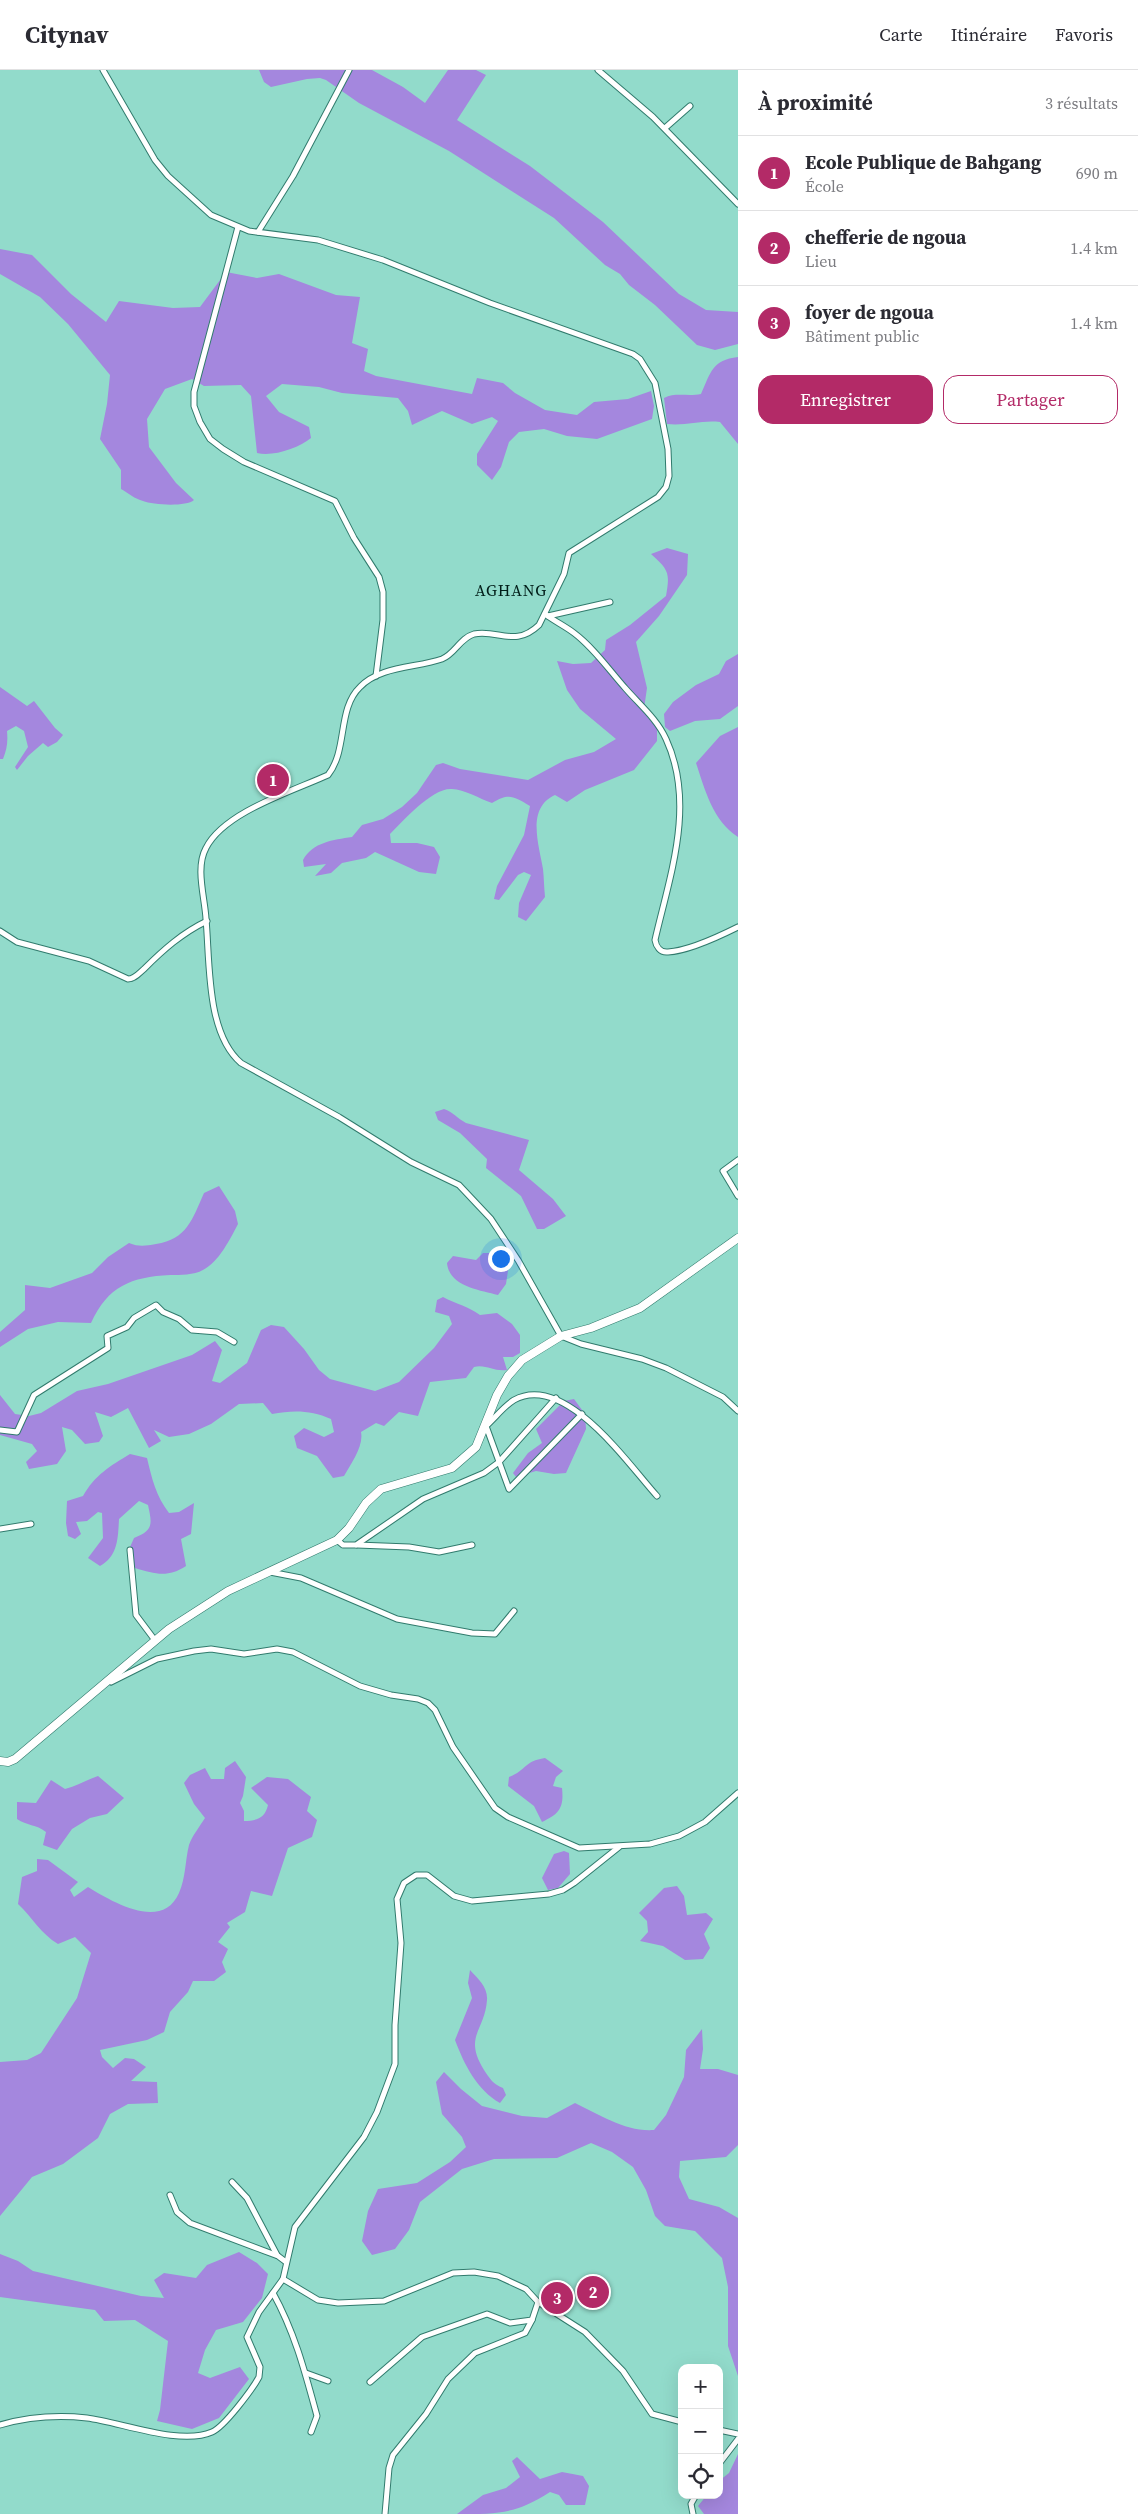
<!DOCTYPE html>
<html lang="fr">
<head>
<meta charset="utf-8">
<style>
  body { margin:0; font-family:"Source Serif 4",serif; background:#f2f2f3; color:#2b2b33 }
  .controls { position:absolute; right:15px; bottom:15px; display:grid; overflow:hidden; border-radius:10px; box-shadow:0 5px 20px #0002 }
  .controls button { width:45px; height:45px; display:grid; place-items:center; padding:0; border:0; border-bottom:1px solid #e1e1e2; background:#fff; color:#2b2b33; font:25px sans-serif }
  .you { position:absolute; left:500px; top:1188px; width:18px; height:18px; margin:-12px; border:4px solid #fff; border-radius:50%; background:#1a73e8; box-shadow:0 0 0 8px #1a73e833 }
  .badge { display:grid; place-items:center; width:32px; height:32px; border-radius:50%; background:#b32a67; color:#fff; font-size:16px; font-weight:700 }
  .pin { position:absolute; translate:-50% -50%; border:2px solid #fff; box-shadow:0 1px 5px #0006 }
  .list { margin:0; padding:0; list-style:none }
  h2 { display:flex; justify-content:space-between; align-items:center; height:65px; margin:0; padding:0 20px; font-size:21px }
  h2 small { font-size:16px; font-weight:400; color:#7c7c81 }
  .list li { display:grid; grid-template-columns:32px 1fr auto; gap:15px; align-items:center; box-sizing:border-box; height:75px; padding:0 20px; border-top:1px solid #e1e1e2 }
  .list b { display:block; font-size:19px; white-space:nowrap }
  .list p { margin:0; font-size:16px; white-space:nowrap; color:#7c7c81 }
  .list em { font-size:16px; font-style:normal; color:#7c7c81 }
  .actions { display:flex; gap:10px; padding:15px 20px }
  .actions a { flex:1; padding:11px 0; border:1px solid #b32a67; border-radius:15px; text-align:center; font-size:18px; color:#b32a67 }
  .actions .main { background:#b32a67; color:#fff }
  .icon { flex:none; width:28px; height:28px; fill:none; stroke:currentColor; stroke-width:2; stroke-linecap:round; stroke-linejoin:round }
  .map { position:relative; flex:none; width:738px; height:2444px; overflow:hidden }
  header { display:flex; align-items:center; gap:30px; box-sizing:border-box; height:70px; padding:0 25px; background:#fff; border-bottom:1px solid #e1e1e2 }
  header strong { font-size:24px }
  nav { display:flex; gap:28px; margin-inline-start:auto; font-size:18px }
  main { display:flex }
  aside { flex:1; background:#fff }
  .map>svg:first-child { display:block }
  .green { fill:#a487de }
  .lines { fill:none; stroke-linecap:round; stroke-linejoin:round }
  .minor-casing { stroke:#317b6d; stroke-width:7 }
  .secondary-casing { stroke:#317b6d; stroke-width:9 }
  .minor { stroke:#fff; stroke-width:5 }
  .secondary { stroke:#fff; stroke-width:8 }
  .labels { text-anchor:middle; stroke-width:4; stroke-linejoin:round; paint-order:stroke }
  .quarter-label { font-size:16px; letter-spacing:1px; fill:#001d18; stroke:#92dbcb }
</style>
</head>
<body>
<header>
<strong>Citynav</strong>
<nav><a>Carte</a><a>Itinéraire</a><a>Favoris</a></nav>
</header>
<main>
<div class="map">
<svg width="738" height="2444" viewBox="0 0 738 2444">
  <rect width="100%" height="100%" fill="#92dbcb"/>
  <g class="green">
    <polygon points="259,0 372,0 403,17 425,33 448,0 476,0 486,5 457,50 530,96 603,152 679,224 706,240 738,242 738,274 715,280 697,275 655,235 629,215 620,204 605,195 554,148 449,81 359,33 326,10 320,8 307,9 271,17 264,12"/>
    <path d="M0 179 32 185 71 224 106 252 119 231 173 238 200 237 226 202 257 208 279 204 336 225 360 227 352 273 368 279 364 301 376 306 472 324 477 308 503 313 515 323 545 340 577 345 594 332 628 329 651 321 654 336 652 349 597 369 567 366 544 359 519 362 509 372 501 397 492 410 477 395V384L498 351 492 347 472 354 442 341 412 355 408 341 398 328 342 323 319 317 282 314 266 326 279 342 309 357 311 368C299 378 273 387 257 383L251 326 241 315 204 316 192 309 165 319 147 349 149 377 176 413 194 430C186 437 153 435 143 431 135 429 128 423 121 419V400L100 369 107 334 110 305 68 254 40 227 0 204Z"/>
    <path d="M738 287V374L720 352C701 350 686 356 667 354L664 328C676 322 688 327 701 324 711 302 712 290 738 287Z"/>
    <path d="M667 478 688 484 687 505 659 546 636 572 647 618 644 639 648 648 657 655V671L634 700 585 720 567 732 555 725C526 738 539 775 543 799 544 808 544 818 545 827L526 851 518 847 519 833 531 805 524 802 518 805 499 830 494 829 497 816 524 765 530 736C513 726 509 723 492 733 480 729 464 719 452 719 433 717 403 751 390 764L391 773H417L434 777 440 787 436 804 419 802 375 782 366 788 342 793 331 803 315 806 326 794 304 797 303 790C313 772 333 770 352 767L362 755 383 749 402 737 417 723 436 695 443 693 460 699 528 710 565 690 594 682 616 669 580 639 567 620 557 591 573 594 591 593 605 580 606 570 630 555 666 526C670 503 669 500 651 484Z"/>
    <polygon points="738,584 738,636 720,649 695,651 670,661 665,657 664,644 673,632 696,615 719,604 726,591"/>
    <path d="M0 617 27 636 34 631 55 658 63 665 57 672 48 677 43 673 28 686 17 700 15 697 28 677 24 661 16 656 7 661C8 672 7 679 3 689H0Z"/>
    <path d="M738 657V767C713 751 705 720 696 693L720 666Z"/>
    <path d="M444 1039C453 1042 457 1048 466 1053L529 1070 519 1100 553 1129 566 1146 544 1159H537L521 1126 486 1098 487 1089 460 1063 438 1050 435 1042Z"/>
    <path d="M219 1116 235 1141 238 1154C230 1169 219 1192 203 1200 194 1205 180 1205 170 1205 131 1207 108 1216 91 1253L58 1252 28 1259 0 1277V1262L25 1240V1215L50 1218 92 1203 108 1187 129 1173C139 1177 145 1176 156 1174 187 1169 192 1150 204 1123Z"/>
    <path d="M483 1183H491L509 1194 506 1214 498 1225C479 1220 449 1216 447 1193L453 1186 476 1190Z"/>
    <path d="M443 1227C456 1234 468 1236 480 1245L497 1243 512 1254 520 1265V1283L513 1287H503L507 1300C494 1302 486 1294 474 1297L466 1308 430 1312 418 1346 399 1342 384 1356 376 1353 361 1362C364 1376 351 1394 344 1406L333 1408 317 1386 297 1378 294 1366 304 1358 324 1367 334 1362 331 1349C311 1340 293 1340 272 1344L263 1333 239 1334 211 1354 189 1364 169 1367 154 1360 161 1371 149 1378 128 1338 111 1347 95 1342 103 1366 99 1372 85 1374 72 1360 62 1357 66 1381 57 1394 29 1399 26 1392 37 1381 32 1374 0 1365V1325L15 1344 29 1346 41 1343 77 1321 108 1314 192 1285 215 1271 222 1280 212 1311 220 1313 247 1293 261 1260 271 1255 284 1257 304 1279 319 1300 330 1309 375 1321 399 1312 434 1278 452 1254 449 1246 435 1242 437 1230Z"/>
    <polygon points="574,1329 585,1344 586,1359 566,1403 554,1404 536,1401 516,1407 513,1403 528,1383 542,1373 536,1359 564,1331"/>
    <path d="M130 1384 147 1388C152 1409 156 1426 169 1443L179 1442 194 1433 191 1464 181 1469 186 1496C168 1508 155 1504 135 1498L130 1477 134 1468C154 1460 152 1454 148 1435L139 1431 119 1449C118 1468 118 1486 100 1496L88 1488 103 1468 102 1443 98 1442 87 1451 76 1452 81 1464 75 1469 68 1466 66 1453 67 1431 83 1426C95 1405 110 1396 130 1384Z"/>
    <path d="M545 1688 563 1701 556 1707 553 1716 562 1718C564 1737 560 1744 542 1752L534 1736 508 1716 509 1707C527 1700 524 1691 545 1688Z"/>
    <path d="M235 1691 246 1707 243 1726 240 1733 244 1741V1751C257 1751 265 1748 268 1735L251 1718 267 1707 288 1709 311 1727 307 1741 317 1750 312 1767 288 1778 272 1826 251 1821 245 1842 227 1853 230 1857 218 1872 228 1879 222 1892 226 1902 214 1911H193L188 1922 170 1942 164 1962 147 1970 100 1980 102 1987 113 1998 125 1988 134 1989 146 1997 131 2011 157 2012 158 2033 128 2034 110 2044 98 2068 63 2094 32 2107 0 2146V1992L27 1990 41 1983 77 1928 91 1883 75 1867 58 1874C41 1864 32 1847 18 1834L22 1807 37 1801V1789L48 1790 78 1812 70 1820 74 1827 88 1817C111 1831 162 1862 179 1823 186 1807 185 1791 189 1775 192 1766 200 1756 205 1748L194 1734 184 1713 190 1705 205 1698 211 1709H224L225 1698Z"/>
    <path d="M98 1706 124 1728 107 1744 90 1748 72 1759 57 1780 43 1775 46 1762C36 1754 27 1756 17 1749V1732L36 1733 51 1710 65 1719C77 1716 86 1710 98 1706Z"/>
    <polygon points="564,1781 569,1783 570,1804 558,1818 548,1820 542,1808 554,1784"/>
    <polygon points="677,1816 684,1826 687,1845 706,1843 713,1849 704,1864 710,1878 703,1889 685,1890 663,1876 640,1871 648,1862 647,1851 639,1843 664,1818"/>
    <path d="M470 1900C478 1909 488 1917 487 1930 485 1961 463 1966 484 2000 490 2009 493 2014 503 2018L506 2025 500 2033C477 2020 464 1994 455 1970L472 1928 468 1913Z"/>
    <path d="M702 1959 703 1979 700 1999H718L738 2005V2075L726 2087 680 2091 679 2107 689 2129 719 2137 738 2148V2306L728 2276V2217L722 2188 695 2161 665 2156 655 2146 646 2120 633 2097 612 2082 591 2073 557 2088 494 2089 462 2099 420 2132 409 2160 395 2179 372 2185 362 2171 368 2141 378 2119 417 2113 450 2092 466 2077 462 2067 442 2044 436 2012 444 2002 461 2019 482 2036 522 2046 547 2048 575 2033C600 2045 626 2062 654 2060L666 2045 684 2007 686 1980Z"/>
    <polygon points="239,2182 257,2193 268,2204 262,2228 243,2252 216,2260 205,2280 198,2303 210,2308 240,2297 249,2309 219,2348 192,2359 157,2351 160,2340 168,2271 135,2250 104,2251 95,2240 0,2227 0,2184 18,2191 33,2201 141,2226 164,2228 154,2210 164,2203 196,2208 207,2195"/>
    <polygon points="738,2384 738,2444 704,2444 698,2436 707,2425 719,2425 719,2411 729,2403"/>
    <path d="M517 2387 540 2409 562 2402 583 2406 589 2416 585 2435H566L559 2425 550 2422C516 2444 498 2444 457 2444L483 2425 506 2418 520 2407 512 2391Z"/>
  </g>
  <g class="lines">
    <g class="minor-casing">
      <g id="minor">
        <path d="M103 0 155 90 168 106 211 145 249 161 318 170 383 190 490 233 633 284 640 289 655 313 668 379 669 406 666 417 658 427 569 483 564 504 539 555C515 578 498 559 474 564 460 568 455 584 442 589 416 598 380 596 360 617 337 639 348 680 328 705 293 721 224 742 206 778 195 798 205 828 206 849 210 892 206 963 241 993L339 1047 411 1092 459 1115 491 1149 518 1190 561 1266 581 1274 642 1289 666 1298 723 1327 738 1341"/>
        <polyline points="598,0 653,47 738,134"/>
        <polyline points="665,58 690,36"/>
        <polyline points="238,157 194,322 194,336 200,352 210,369 223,379 244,392 335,431 354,468 379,507 383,522 383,550 376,606"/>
        <polyline points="258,162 293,106 349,0"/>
        <path d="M545 544C554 551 565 556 574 563 594 578 609 600 626 619 640 635 657 649 666 669 696 734 670 805 655 870 656 876 660 883 668 882 687 881 720 866 738 857"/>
        <polyline points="548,546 610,532"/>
        <path d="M0 861 17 872 89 891 128 909C135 909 139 903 144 899 163 880 182 863 207 851"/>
        <polyline points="738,1090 723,1101 738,1126"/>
        <path d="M582 1344 509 1419 486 1356C495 1348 504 1336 514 1330 565 1302 628 1394 657 1426"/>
        <polyline points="0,1360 17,1362 34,1325 108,1278 107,1266 127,1257 134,1248 156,1235 163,1242 179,1249 192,1260 217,1262 234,1272"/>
        <polyline points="0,1459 31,1454"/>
        <polyline points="337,1470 343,1475 356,1475 423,1429 484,1403 499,1392 556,1328"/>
        <polyline points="357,1475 409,1477 439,1482 472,1475"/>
        <polyline points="130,1480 136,1545 154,1569"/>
        <polyline points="270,1502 301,1508 397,1549 472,1563 495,1564 514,1541"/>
        <polyline points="111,1612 157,1589 194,1581 211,1579 244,1584 277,1579 293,1582 360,1616 391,1625 418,1629 428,1633 435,1640 453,1677 495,1738 508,1747 579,1778 650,1774 679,1766 705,1752 738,1723"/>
        <polyline points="232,2112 247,2128 277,2185"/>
        <polyline points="170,2125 177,2142 190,2153 278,2186 286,2192"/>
        <polyline points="283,2209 318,2230 338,2233 384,2231 453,2203 474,2202 498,2206 526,2219 538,2232 585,2262 623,2301 652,2344 682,2352"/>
        <path d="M273 2223C295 2263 305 2302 317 2346L311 2362"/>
        <polyline points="306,2303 328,2311"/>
        <polyline points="370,2312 422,2267 487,2244 510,2253 532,2250 538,2232"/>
        <path d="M0 2355C28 2347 59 2345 87 2348 120 2352 180 2376 212 2362 224 2357 252 2320 259 2307L260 2297 247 2267 259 2242 283 2209 295 2157 364 2067 377 2042 395 1994V1955L401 1873 397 1829 404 1813 416 1805H427L454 1826 472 1831 549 1824 563 1820 574 1813 619 1777"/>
        <polyline points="719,2360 738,2364"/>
        <polyline points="719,2394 738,2369"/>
        <polyline points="385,2444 389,2398 393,2385 426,2344 448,2309 475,2283 525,2263 532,2250"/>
        <polyline points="693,2444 691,2434 696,2425"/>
      </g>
    </g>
    <g class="secondary-casing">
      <polyline id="secondary" points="0,1691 8,1692 15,1689 169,1559 228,1521 337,1470 349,1458 366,1433 381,1419 452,1398 476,1377 497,1325 508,1306 522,1290 561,1266 591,1258 640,1238 738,1168"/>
    </g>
    <use href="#minor" class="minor"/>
    <use href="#secondary" class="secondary"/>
  </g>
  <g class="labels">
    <g class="quarter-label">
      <text x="511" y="526">AGHANG</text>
    </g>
  </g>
</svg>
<div class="controls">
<button>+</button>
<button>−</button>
<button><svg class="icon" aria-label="locate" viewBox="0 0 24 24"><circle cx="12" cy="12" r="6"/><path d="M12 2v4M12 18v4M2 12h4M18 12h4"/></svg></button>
</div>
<div class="you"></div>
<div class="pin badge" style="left:273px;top:710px">1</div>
<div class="pin badge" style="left:593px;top:2222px">2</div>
<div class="pin badge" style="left:557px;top:2228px">3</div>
</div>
<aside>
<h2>À proximité<small>3 résultats</small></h2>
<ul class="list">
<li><span class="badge">1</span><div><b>Ecole Publique de Bahgang</b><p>École</p></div><em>690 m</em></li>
<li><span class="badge">2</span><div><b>chefferie de ngoua</b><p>Lieu</p></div><em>1.4 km</em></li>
<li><span class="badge">3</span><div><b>foyer de ngoua</b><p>Bâtiment public</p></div><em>1.4 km</em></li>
</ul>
<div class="actions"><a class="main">Enregistrer</a><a>Partager</a></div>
</aside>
</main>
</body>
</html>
